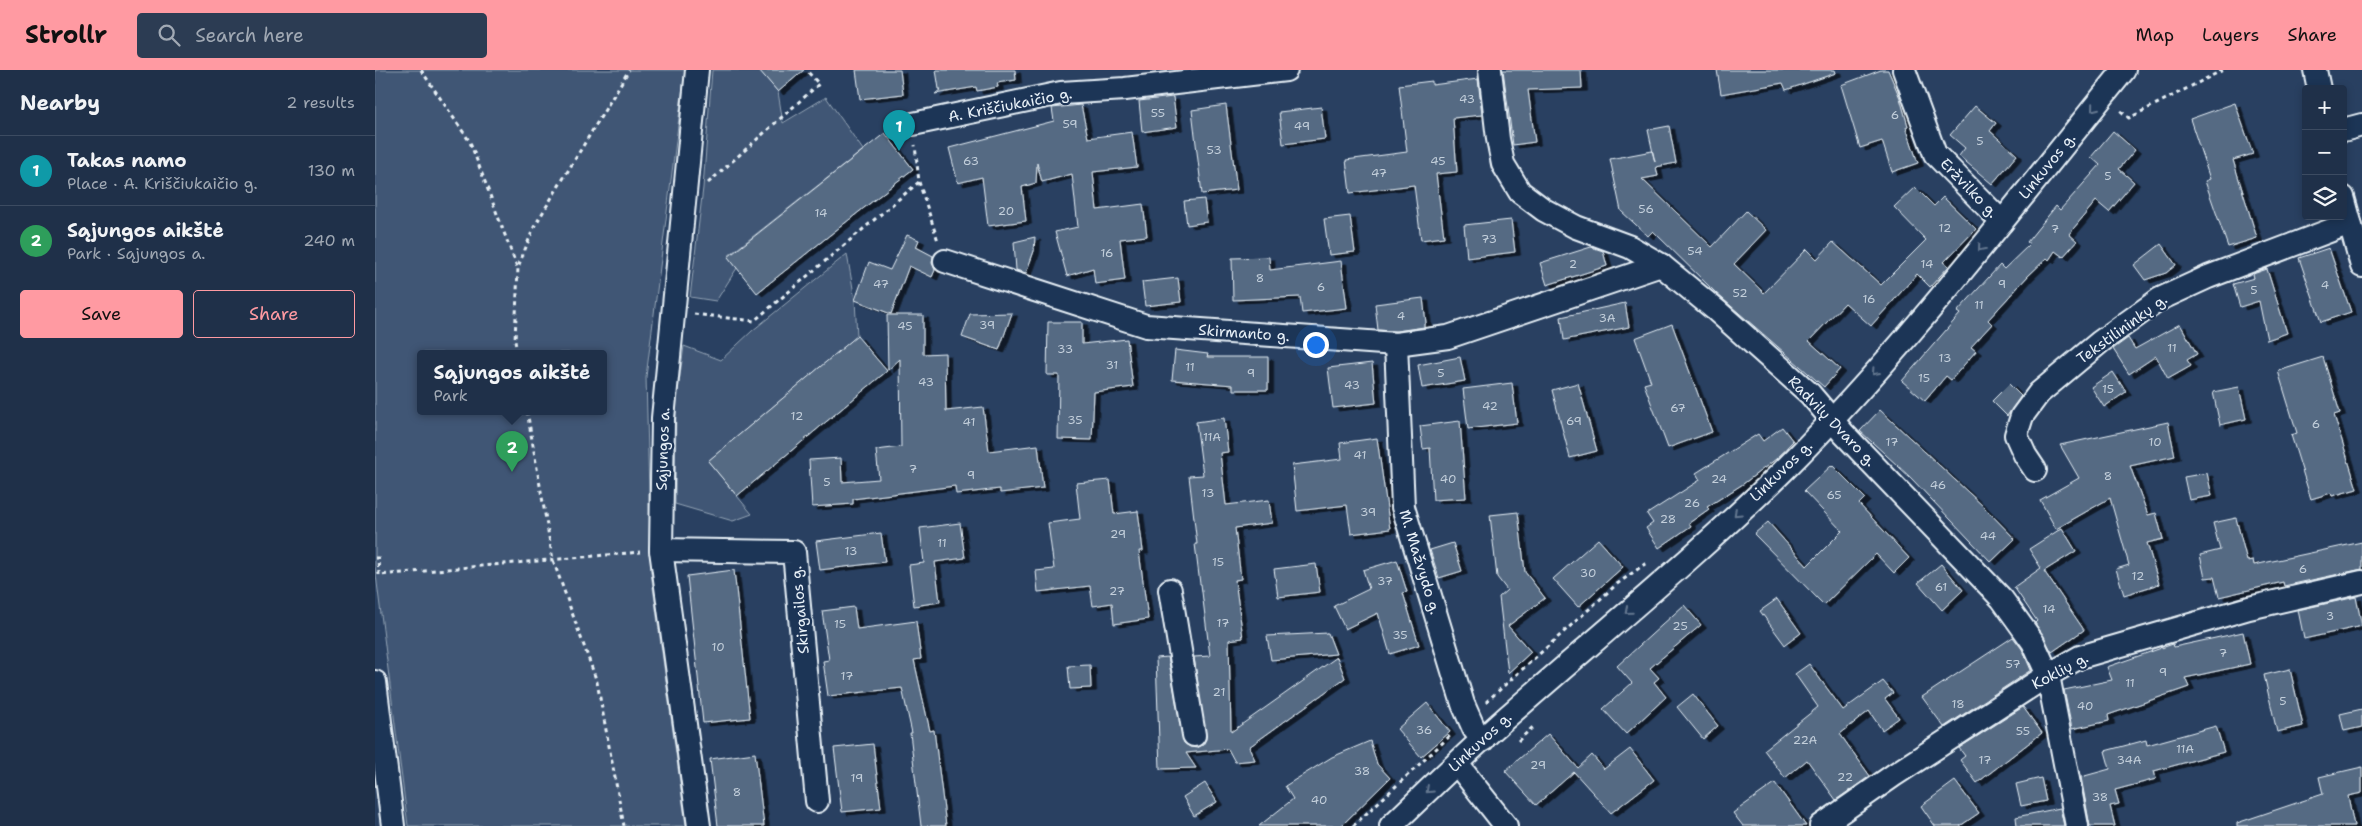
<!DOCTYPE html>
<html lang="en">
<head>
<meta charset="utf-8">
<style>
  body { margin:0; font-family:"Shantell Sans",sans-serif; background:#2c3c53; color:#f1f3f6 }
  .controls { position:absolute; right:15px; top:15px; display:grid; overflow:hidden; border-radius:5px; box-shadow:0 2px 8px #0003 }
  .controls button { width:45px; height:45px; display:grid; place-items:center; padding:0; border:0; border-bottom:1px solid #3c4b61; background:#1f3049; color:#f1f3f6; font:25px sans-serif }
  .you { position:absolute; left:940px; top:274px; width:18px; height:18px; margin:-12px; border:4px solid #fff; border-radius:50%; background:#1a73e8; box-shadow:0 0 0 8px #1a73e833 }
  .badge { display:grid; place-items:center; width:32px; height:32px; border-radius:50%; background:#ff9aa2; color:#fff; font-size:16px; font-weight:700 }
  .pin { position:absolute; translate:-50% -41px; filter:drop-shadow(0 1px 2px #0008) }
  .pin::after { content:''; position:absolute; top:26px; width:18px; height:15px; background:inherit; clip-path:polygon(0 0,100% 0,50% 100%) }
  .popup { position:absolute; left:42px; top:280px; width:190px; height:65px; box-sizing:border-box; display:grid; place-content:center; border-radius:5px; background:#1f3049; filter:drop-shadow(0 1px 4px #0005); font-size:16px; white-space:nowrap; color:#a1a9b4 }
  .popup b { font-size:19px; color:#f1f3f6 }
  .popup::after { content:''; position:absolute; left:50%; top:100%; margin-left:-10px; border:10px solid transparent; border-top-color:#1f3049 }
  .list { margin:0; padding:0; list-style:none }
  h2 { display:flex; justify-content:space-between; align-items:center; height:65px; margin:0; padding:0 20px; font-size:21px }
  h2 small { font-size:16px; font-weight:400; color:#a1a9b4 }
  .list li { display:grid; grid-template-columns:32px 1fr auto; gap:15px; align-items:center; box-sizing:border-box; height:70px; padding:0 20px; border-top:1px solid #3c4b61 }
  .list b { display:block; font-size:19px; white-space:nowrap }
  .list p { margin:0; font-size:16px; white-space:nowrap; color:#a1a9b4 }
  .list em { font-size:16px; font-style:normal; color:#a1a9b4 }
  .actions { display:flex; gap:10px; padding:15px 20px }
  .actions a { flex:1; padding:11px 0; border:1px solid #ff9aa2; border-radius:5px; text-align:center; font-size:18px; color:#ff9aa2 }
  .actions .main { background:#ff9aa2; color:#111 }
  .icon { flex:none; width:28px; height:28px; fill:none; stroke:currentColor; stroke-width:2; stroke-linecap:round; stroke-linejoin:round }
  .map { position:relative; flex:none; width:1987px; height:756px; overflow:hidden }
  header { display:flex; align-items:center; gap:30px; box-sizing:border-box; height:70px; padding:0 25px; background:#ff9aa2; color:#111 }
  header strong { font-size:24px }
  nav { display:flex; gap:28px; margin-inline-start:auto; font-size:18px }
  .search { width:350px; height:45px; background:#2c3c53; display:flex; align-items:center; gap:12px; box-sizing:border-box; padding:0 18px; border-radius:5px; color:#a1a9b4; font-size:19px }
  main { display:flex }
  aside { flex:1; background:#1f3049 }
  .map>svg:first-child { display:block }
  .green { fill:#415774; stroke:#94a4b6; fill-rule:evenodd }
  .building { fill:#556a83; stroke:#e8f1f8; filter:url(#shadow) }
  .lines { fill:none; stroke-linecap:round; stroke-linejoin:round }
  .minor-casing { stroke:#e8f1f8; stroke-width:26 }
  .path { stroke:#e8f1f8; stroke-width:3; stroke-dasharray:4 4; stroke-linecap:butt }
  .minor { stroke:#1d3557; stroke-width:22 }
  .oneway { stroke:#64778f }
  .labels { text-anchor:middle; stroke-width:4.5; stroke-linejoin:round; paint-order:stroke }
  .number-label { font-size:12px; fill:#c3cfdb }
  .street-label { font-size:15px; fill:#e8f1f8; stroke:#1d3557 }
</style>
</head>
<body>
<header>
<strong>Strollr</strong>
<div class="search"><svg class="icon" aria-label="search" viewBox="0 0 24 24"><circle cx="10" cy="10" r="6"/><path d="M15 15l6 6"/></svg>Search here</div>
<nav><a>Map</a><a>Layers</a><a>Share</a></nav>
</header>
<main>
<aside>
<h2>Nearby<small>2 results</small></h2>
<ul class="list">
<li><span class="badge" style="background:#0f9aa8">1</span><div><b>Takas namo</b><p>Place · A. Kriščiukaičio g.</p></div><em>130 m</em></li>
<li><span class="badge" style="background:#2e9e5b">2</span><div><b>Sąjungos aikštė</b><p>Park · Sąjungos a.</p></div><em>240 m</em></li>
</ul>
<div class="actions"><a class="main">Save</a><a>Share</a></div>
</aside>
<div class="map">
<svg width="1987" height="756" viewBox="0 0 1987 756">
  <defs>
    <filter id="shadow"><feDropShadow dx="5.5" dy="3" stdDeviation="0" flood-color="#0009"/></filter>
  </defs>
  <rect width="100%" height="100%" fill="#294061"/>
  <filter id="ink" filterUnits="userSpaceOnUse"><feTurbulence type="fractalNoise" baseFrequency=".02" numOctaves="2"/><feDisplacementMap in="SourceGraphic" scale="10" xChannelSelector="R" yChannelSelector="G"/><feConvolveMatrix kernelMatrix="1 2 1 2 8 2 1 2 1" color-interpolation-filters="sRGB"/></filter>
  <g filter="url(#ink)">
    <g class="green">
      <path d="M0 0H310L271 307 276 503 311 756H33L0 497ZM46 283H228V341H46Z"/>
      <polygon points="337,0 385,0 403,22 408,53 451,27 488,80 353,186 362,198 341,231 315,227 328,118"/>
      <polygon points="472,184 480,230 482,266 333,391 377,444 358,451 300,434 301,335 309,276 346,290 377,261"/>
    </g>
    <g class="building">
      <polygon points="384,0 429,0 403,22"/>
      <polygon points="481,0 525,0 528,24 485,29"/>
      <polygon points="561,0 640,0 641,10 622,13 623,17 602,21 601,17 560,24 566,19 564,19"/>
      <polygon points="1128,0 1206,0 1207,18 1153,20 1160,72 1138,75"/>
      <polygon points="1342,0 1460,0 1461,3 1411,20 1408,13 1346,24"/>
      <polygon points="1506,0 1513,0 1525,28 1533,56 1531,57 1543,93 1517,102 1507,71 1485,78 1466,15"/>
      <polygon points="1103,9 1107,45 1078,48 1082,102 1061,104 1069,167 1046,170 1039,115 975,123 971,90 1032,82 1024,15 1057,11 1057,15"/>
      <polygon points="798,27 802,57 767,62 764,31"/>
      <polygon points="1860,33 1878,84 1858,90 1882,168 1853,177 1830,111 1835,109 1815,49"/>
      <polygon points="706,35 713,68 757,62 762,97 718,102 722,140 768,134 772,166 745,169 750,210 720,214 718,198 692,206 680,162 703,157 697,104 667,112 662,93 661,113 647,117 651,151 613,156 607,107 583,113 574,78 679,51 677,38"/>
      <polygon points="851,35 862,120 827,124 817,40"/>
      <polygon points="1600,36 1621,53 1615,61 1642,85 1617,114 1584,86 1590,78 1575,65"/>
      <polygon points="946,37 950,69 908,74 904,42"/>
      <polygon points="1294,56 1301,93 1281,97 1283,106 1267,109 1337,177 1371,141 1391,160 1359,194 1389,223 1432,179 1442,189 1458,172 1506,215 1551,170 1519,137 1540,117 1559,136 1568,127 1601,159 1569,192 1574,196 1555,217 1542,204 1496,256 1470,233 1434,271 1465,299 1449,317 1341,223 1278,161 1273,166 1246,141 1235,89 1277,81 1280,92 1273,60"/>
      <polygon points="1738,61 1760,80 1744,99 1759,112 1734,142 1721,131 1694,164 1702,171 1688,187 1680,181 1674,190 1672,188 1653,206 1613,250 1617,254 1596,277 1601,281 1576,310 1571,306 1550,331 1527,311 1585,244 1582,242 1625,195 1629,199 1655,174 1652,172 1681,136 1685,140 1725,95 1716,87"/>
      <polygon points="510,63 538,99 382,223 353,187"/>
      <polygon points="829,129 832,152 812,155 809,131"/>
      <polygon points="975,146 980,182 954,185 949,149"/>
      <polygon points="1136,150 1140,182 1092,188 1089,155"/>
      <polygon points="532,165 544,170 541,177 558,186 557,193 560,200 557,207 534,196 516,244 480,230 494,192 515,200"/>
      <polygon points="660,167 659,181 651,203 641,200 639,172"/>
      <polygon points="1786,174 1801,195 1791,203 1770,210 1759,195"/>
      <polygon points="1216,177 1228,181 1232,196 1172,215 1165,193"/>
      <polygon points="1954,178 1976,242 1946,252 1924,188"/>
      <polygon points="894,187 895,200 966,191 972,238 927,243 925,227 858,230 857,188"/>
      <polygon points="1892,199 1912,263 1892,270 1884,231 1865,237 1858,214 1879,208 1878,204"/>
      <polygon points="803,208 806,232 770,236 767,212"/>
      <polygon points="1048,228 1051,253 1049,254 1049,257 1021,261 1003,260 1000,234"/>
      <polygon points="1250,233 1254,257 1189,270 1186,247"/>
      <polygon points="637,243 624,280 587,267 595,244"/>
      <polygon points="512,245 548,245 548,284 570,283 571,341 608,337 614,381 663,375 668,418 625,423 625,419 581,424 580,416 478,429 478,434 437,437 434,390 466,388 467,412 504,409 501,380 526,377 525,289 513,300"/>
      <polygon points="673,252 707,252 707,274 752,269 758,317 719,322 717,370 683,369 684,305 672,305"/>
      <polygon points="1297,254 1337,362 1293,378 1269,314 1276,312 1260,268"/>
      <polygon points="1805,254 1822,284 1812,290 1816,296 1793,309 1781,286 1754,304 1738,279 1753,268 1760,279"/>
      <polygon points="482,266 512,301 362,426 333,391"/>
      <polygon points="800,280 833,284 832,287 893,287 893,320 858,320 858,315 797,310"/>
      <polygon points="1085,287 1090,311 1047,318 1043,295"/>
      <polygon points="1948,287 1965,343 1959,345 1982,419 1957,426 1956,423 1936,429 1916,365 1922,363 1903,301"/>
      <polygon points="997,293 1001,333 958,338 953,298"/>
      <polygon points="1738,302 1751,322 1729,337 1716,317"/>
      <polygon points="1137,313 1142,353 1093,359 1088,319"/>
      <polygon points="1203,313 1222,381 1195,388 1177,320"/>
      <polygon points="1634,314 1646,326 1632,346 1617,331"/>
      <polygon points="1864,317 1871,349 1845,355 1838,322"/>
      <polygon points="1505,340 1609,437 1640,469 1616,492 1536,408 1485,361"/>
      <polygon points="849,348 853,382 845,383 851,435 894,430 897,453 860,458 866,509 860,510 868,568 854,570 856,662 962,587 970,608 874,677 880,690 860,692 853,679 811,683 821,698 785,699 781,588 793,587 809,673 815,677 822,678 828,675 831,669 819,587 835,586 826,514 825,514 820,474 822,474 814,406 828,405 821,352"/>
      <polygon points="1085,351 1091,428 1058,430 1055,378 1048,379 1045,356"/>
      <polygon points="1793,352 1800,386 1755,396 1773,445 1781,443 1788,469 1772,473 1784,514 1749,525 1741,499 1754,495 1735,428 1681,459 1665,430 1704,408 1685,375"/>
      <polygon points="1407,357 1418,371 1401,389 1368,414 1332,437 1334,439 1314,453 1316,456 1284,478 1271,458 1278,453 1272,444 1325,410 1321,403 1383,364 1388,371"/>
      <polygon points="1002,368 1015,459 976,464 972,435 922,441 917,395 967,389 965,373"/>
      <polygon points="1457,395 1490,428 1484,434 1534,488 1519,503 1501,484 1449,535 1379,464 1393,452 1432,496 1467,461 1429,421"/>
      <polygon points="1832,403 1837,426 1814,430 1809,407"/>
      <polygon points="735,410 739,444 763,441 768,481 764,481 773,549 739,554 737,533 718,536 715,516 663,522 661,501 679,499 673,453 705,449 701,413"/>
      <polygon points="1143,442 1150,502 1170,528 1133,556 1156,582 1133,603 1124,527 1132,520 1122,507 1115,445"/>
      <polygon points="1861,448 1872,491 1878,490 1879,495 1987,472 1987,499 1909,516 1908,512 1844,527 1839,507 1830,508 1825,485 1845,480 1838,453"/>
      <polygon points="585,453 590,488 560,492 565,532 539,536 534,495 549,493 545,458"/>
      <polygon points="1687,458 1701,481 1669,501 1709,560 1677,582 1660,553 1662,551 1639,517 1666,498 1654,479"/>
      <polygon points="506,463 510,492 445,500 441,471"/>
      <polygon points="1223,469 1248,497 1203,537 1178,509"/>
      <polygon points="1078,473 1087,501 1064,508 1055,480"/>
      <polygon points="1022,490 1032,522 1028,523 1044,575 1015,584 1003,543 970,559 959,536 994,519 988,500"/>
      <polygon points="941,494 945,522 903,527 899,499"/>
      <polygon points="1566,494 1588,520 1567,540 1543,513"/>
      <polygon points="359,500 375,648 328,653 312,506"/>
      <polygon points="1981,527 1987,556 1929,569 1923,540"/>
      <polygon points="1402,529 1426,563 1410,575 1385,541"/>
      <polygon points="1309,535 1326,555 1275,598 1284,608 1279,612 1291,627 1251,664 1228,639 1257,613 1242,596"/>
      <polygon points="479,537 482,559 541,551 546,589 539,590 555,661 559,660 571,756 546,756 535,663 537,663 527,618 453,626 448,591 454,590 447,541"/>
      <polygon points="1868,562 1875,594 1810,608 1814,617 1733,645 1734,651 1697,659 1689,620 1737,610 1732,597 1798,574 1799,577"/>
      <polygon points="953,563 961,584 896,590 892,566"/>
      <polygon points="1638,567 1647,579 1656,600 1569,657 1547,627"/>
      <polygon points="1434,594 1468,640 1508,611 1518,623 1510,629 1524,648 1507,660 1494,641 1465,664 1495,706 1461,730 1432,690 1410,708 1389,680 1443,637 1420,604"/>
      <polygon points="715,595 716,618 695,619 693,596"/>
      <polygon points="1915,599 1928,656 1902,662 1889,605"/>
      <polygon points="1318,624 1343,656 1328,669 1302,637"/>
      <polygon points="1052,633 1075,662 1046,687 1022,659"/>
      <polygon points="1648,637 1667,663 1602,713 1585,690 1590,686 1584,678"/>
      <polygon points="1987,639 1987,657 1969,661 1965,644"/>
      <polygon points="1841,656 1849,682 1779,701 1781,709 1740,720 1744,734 1735,736 1740,756 1715,756 1706,707 1735,699 1730,681 1771,670 1772,675"/>
      <polygon points="1173,664 1203,698 1217,685 1229,699 1255,679 1279,710 1236,743 1199,702 1161,735 1130,701"/>
      <polygon points="995,671 1002,694 1015,708 966,756 884,756 918,729 910,716 957,687"/>
      <polygon points="498,674 506,738 467,742 459,678"/>
      <polygon points="380,683 389,756 343,756 335,689"/>
      <polygon points="1987,697 1987,723 1973,726 1979,756 1862,756 1862,753 1948,724 1944,707"/>
      <polygon points="1666,708 1671,731 1646,736 1641,714"/>
      <polygon points="1580,711 1604,743 1585,756 1560,756 1546,736"/>
      <polygon points="830,713 842,732 819,746 808,727"/>
      <polygon points="1400,713 1431,756 1368,756 1358,743"/>
      <polygon points="1685,738 1689,756 1642,756 1641,747"/>
    </g>
    <g class="lines">
      <g class="minor-casing">
        <g id="minor">
          <polyline points="322,0 288,348 286,480 324,756"/>
          <polyline points="1115,0 1123,69 1128,94 1145,122 1169,140 1201,157 1255,177 1286,195 1342,241 1435,324 1469,364 1627,529 1658,572 1673,605 1702,756"/>
          <polyline points="1529,0 1560,84 1627,152"/>
          <polyline points="1940,0 1944,19"/>
          <polyline points="538,54 686,23 750,19 911,0"/>
          <polyline points="1968,60 1987,55"/>
          <polyline points="1968,127 1987,196"/>
          <polyline points="570,191 771,256 1021,274 1073,267 1286,195"/>
          <polyline points="1021,274 1028,437 1088,634 1099,659 1108,670"/>
          <polyline points="1660,400 1650,385 1641,365 1647,346 1664,323 1725,272 1785,229 1833,207 1975,153"/>
          <polyline points="286,480 419,482 442,731"/>
          <polyline points="795,520 819,665"/>
          <polyline points="0,612 18,756"/>
          <polyline points="1082,694 1131,756"/>
          <path d="M1016 756C1057 717 1097 677 1140 640 1230 561 1324 484 1409 400 1533 276 1639 136 1749 0"/>
          <polyline points="1446,756 1519,705 1673,605 1705,587 1874,538 1987,512"/>
        </g>
      </g>
      <g class="path">
        <polyline points="46,0 95,72 142,197"/>
        <polyline points="1746,41 1754,48 1848,0"/>
        <polyline points="544,112 563,171"/>
        <polyline points="333,113 444,14 431,0"/>
        <polyline points="319,244 379,251 544,112 540,75"/>
        <polyline points="142,283 140,271 143,197 159,157 254,0"/>
        <polyline points="152,341 178,490 222,612 249,756"/>
        <polyline points="0,488 3,488 4,505 265,482"/>
        <polyline points="1111,632 1242,514 1274,491"/>
        <polyline points="1143,671 1160,655"/>
        <polyline points="978,756 1077,664"/>
      </g>
      <use href="#minor" class="minor"/>
    </g>
    <defs><path id="oneway-chevron" d="M-2-3.5L2.5 0L-2 3.5" fill="none" stroke-width="1.6" stroke-linecap="round" stroke-linejoin="round" transform="scale(1.25)"/></defs>
    <g class="oneway">
      <use href="#oneway-chevron" transform="translate(1719 38) rotate(129)"/>
      <use href="#oneway-chevron" transform="translate(1606 178) rotate(130)"/>
      <use href="#oneway-chevron" transform="translate(1500 302) rotate(132)"/>
      <use href="#oneway-chevron" transform="translate(1362 443) rotate(137)"/>
      <use href="#oneway-chevron" transform="translate(1253 541) rotate(139)"/>
      <use href="#oneway-chevron" transform="translate(1054 720) rotate(137)"/>
    </g>
  </g>
  <g class="labels">
    <g class="number-label">
      <text x="1092" y="33">43</text>
      <text x="783" y="47">55</text>
      <text x="1520" y="49">6</text>
      <text x="695" y="58">59</text>
      <text x="927" y="60">49</text>
      <text x="1605" y="75">5</text>
      <text x="839" y="84">53</text>
      <text x="596" y="95">63</text>
      <text x="1063" y="95">45</text>
      <text x="1004" y="107">47</text>
      <text x="1733" y="110">5</text>
      <text x="1271" y="143">56</text>
      <text x="631" y="145">20</text>
      <text x="446" y="147">14</text>
      <text x="1570" y="162">12</text>
      <text x="1680" y="163">7</text>
      <text x="1114" y="173">73</text>
      <text x="1320" y="185">54</text>
      <text x="732" y="187">16</text>
      <text x="1198" y="198">2</text>
      <text x="1552" y="198">14</text>
      <text x="885" y="212">8</text>
      <text x="506" y="218">47</text>
      <text x="1627" y="218">9</text>
      <text x="1950" y="219">4</text>
      <text x="946" y="221">6</text>
      <text x="1879" y="224">5</text>
      <text x="1365" y="227">52</text>
      <text x="1494" y="233">16</text>
      <text x="1604" y="239">11</text>
      <text x="1026" y="250">4</text>
      <text x="1232" y="252">3A</text>
      <text x="612" y="259">39</text>
      <text x="530" y="260">45</text>
      <text x="1797" y="282">11</text>
      <text x="690" y="283">33</text>
      <text x="1570" y="292">13</text>
      <text x="737" y="299">31</text>
      <text x="815" y="301">11</text>
      <text x="876" y="307">9</text>
      <text x="1066" y="307">5</text>
      <text x="1549" y="312">15</text>
      <text x="551" y="316">43</text>
      <text x="977" y="319">43</text>
      <text x="1733" y="323">15</text>
      <text x="1115" y="340">42</text>
      <text x="1303" y="342">67</text>
      <text x="422" y="350">12</text>
      <text x="700" y="354">35</text>
      <text x="1199" y="355">69</text>
      <text x="594" y="356">41</text>
      <text x="1941" y="358">6</text>
      <text x="837" y="371">11A</text>
      <text x="1517" y="376">17</text>
      <text x="1780" y="376">10</text>
      <text x="985" y="389">41</text>
      <text x="538" y="403">7</text>
      <text x="596" y="409">9</text>
      <text x="1733" y="410">8</text>
      <text x="1073" y="413">40</text>
      <text x="1344" y="413">24</text>
      <text x="452" y="416">5</text>
      <text x="1563" y="419">46</text>
      <text x="833" y="427">13</text>
      <text x="1459" y="429">65</text>
      <text x="1317" y="437">26</text>
      <text x="993" y="446">39</text>
      <text x="1293" y="453">28</text>
      <text x="743" y="468">29</text>
      <text x="1613" y="470">44</text>
      <text x="567" y="477">11</text>
      <text x="476" y="485">13</text>
      <text x="843" y="496">15</text>
      <text x="1928" y="503">6</text>
      <text x="1213" y="507">30</text>
      <text x="1763" y="510">12</text>
      <text x="1010" y="515">37</text>
      <text x="1566" y="521">61</text>
      <text x="742" y="525">27</text>
      <text x="1674" y="543">14</text>
      <text x="1955" y="550">3</text>
      <text x="848" y="557">17</text>
      <text x="465" y="558">15</text>
      <text x="1305" y="560">25</text>
      <text x="1025" y="569">35</text>
      <text x="343" y="581">10</text>
      <text x="1848" y="587">7</text>
      <text x="1638" y="598">57</text>
      <text x="1788" y="606">9</text>
      <text x="472" y="610">17</text>
      <text x="1755" y="617">11</text>
      <text x="844" y="626">21</text>
      <text x="1908" y="635">5</text>
      <text x="1583" y="638">18</text>
      <text x="1710" y="640">40</text>
      <text x="1049" y="664">36</text>
      <text x="1648" y="665">55</text>
      <text x="1430" y="674">22A</text>
      <text x="1810" y="683">11A</text>
      <text x="1610" y="694">17</text>
      <text x="1754" y="694">34A</text>
      <text x="1163" y="699">29</text>
      <text x="987" y="705">38</text>
      <text x="1470" y="711">22</text>
      <text x="482" y="712">19</text>
      <text x="362" y="726">8</text>
      <text x="1725" y="731">38</text>
      <text x="944" y="734">40</text>
    </g>
    <g class="street-label">
      <text transform="translate(635 35) rotate(-11)" y="5">A. Kriščiukaičio g.</text>
      <text transform="translate(1672 96) rotate(-51)" y="5">Linkuvos g.</text>
      <text transform="translate(1594 118) rotate(46)" y="5">Eržvilko g.</text>
      <text transform="translate(1747 259) rotate(-36)" y="5">Tekstilininkų g.</text>
      <text transform="translate(869 263) rotate(4)" y="5">Skirmanto g.</text>
      <text transform="translate(1457 351) rotate(46)" y="5">Radvilų Dvaro g.</text>
      <text transform="translate(288 379) rotate(-88)" y="5">Sąjungos a.</text>
      <text transform="translate(1406 401) rotate(-44)" y="5">Linkuvos g.</text>
      <text transform="translate(1045 492) rotate(73)" y="5">M. Mažvydo g.</text>
      <text transform="translate(425 540) rotate(-95)" y="5">Skirgailos g.</text>
      <text transform="translate(1685 601) rotate(-28)" y="5">Koklių g.</text>
      <text transform="translate(1105 672) rotate(-43)" y="5">Linkuvos g.</text>
    </g>
  </g>
</svg>
<div class="controls">
<button>+</button>
<button>−</button>
<button><svg class="icon" aria-label="layers" viewBox="0 0 24 24"><path d="M12 4l9 5-9 5-9-5zM3 14l9 5 9-5"/></svg></button>
</div>
<div class="you"></div>
<div class="pin badge" style="left:524px;top:81px;background:#0f9aa8">1</div>
<div class="pin badge" style="left:137px;top:402px;background:#2e9e5b">2</div>
<div class="popup"><b>Sąjungos aikštė</b>Park</div>
</div>
</main>
</body>
</html>
